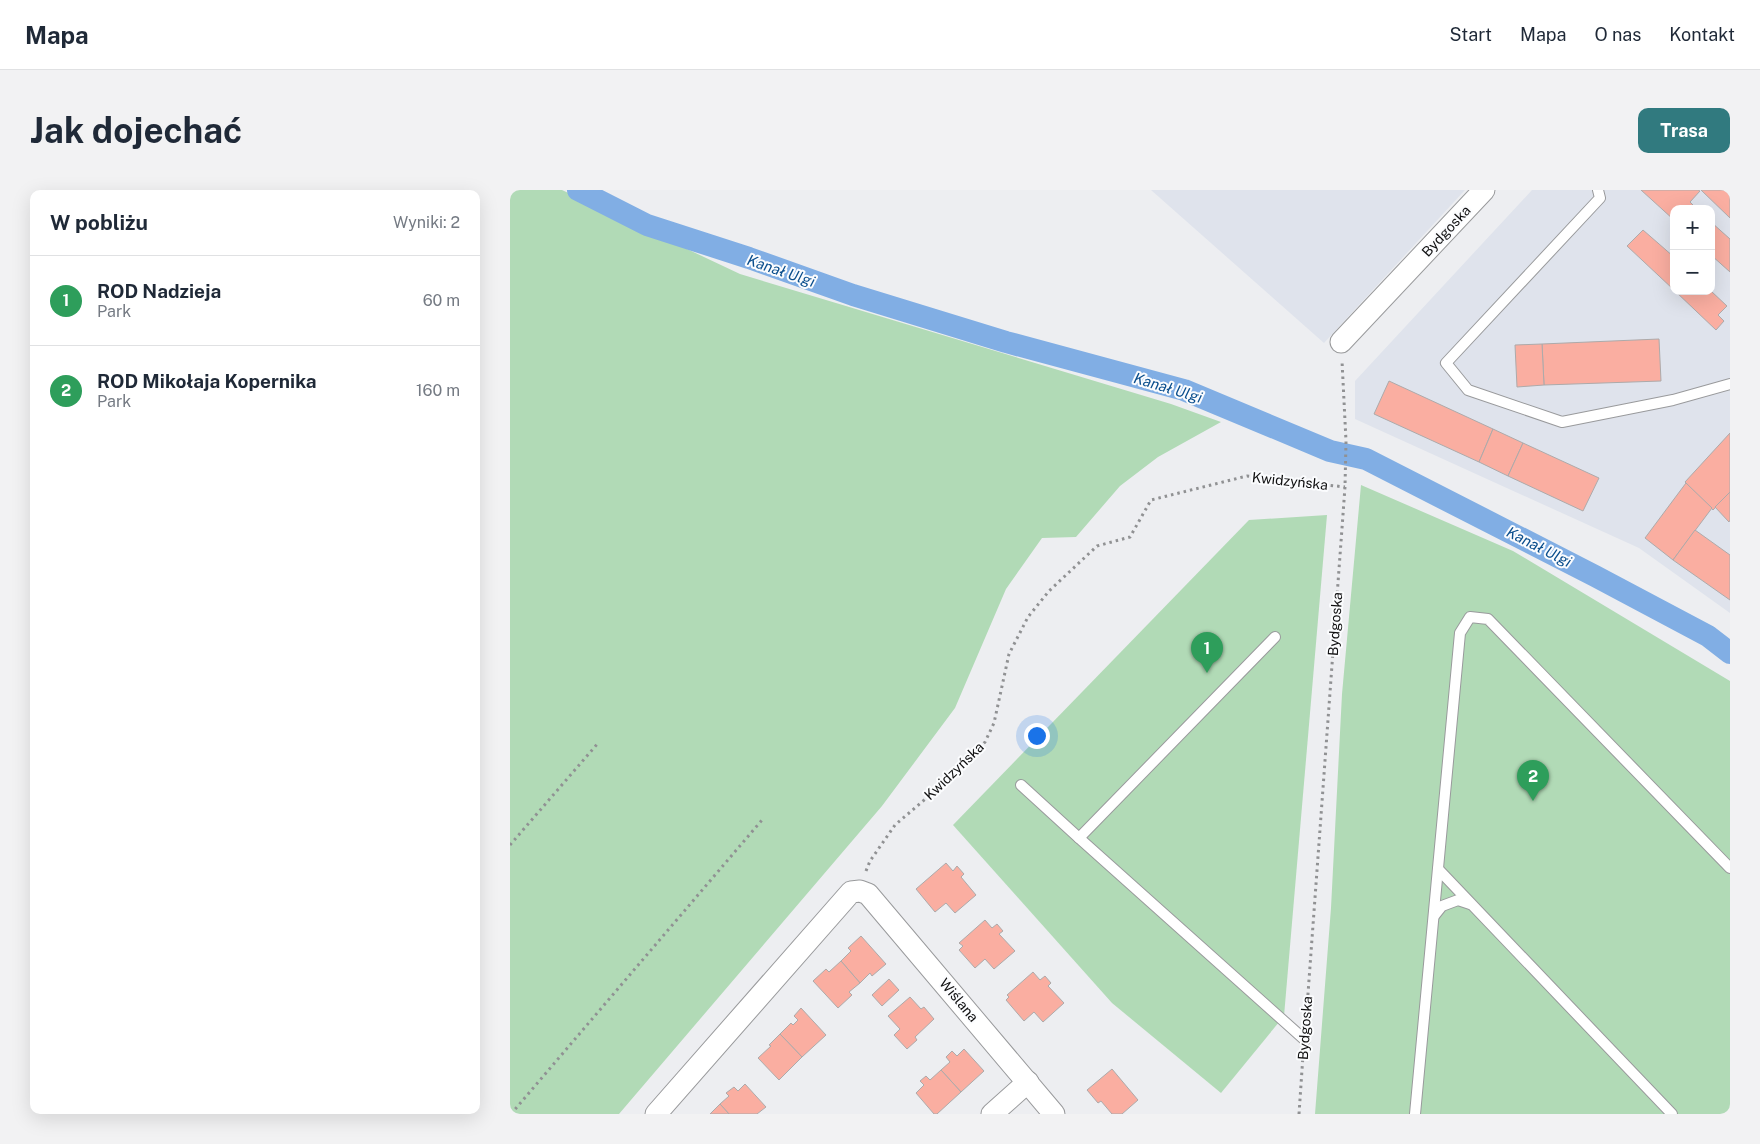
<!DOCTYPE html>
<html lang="pl">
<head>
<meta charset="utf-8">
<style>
  body { margin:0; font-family:"Public Sans",sans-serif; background:#f2f2f3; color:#1f2937 }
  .controls { position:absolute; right:15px; top:15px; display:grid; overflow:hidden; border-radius:10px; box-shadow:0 5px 20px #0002 }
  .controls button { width:45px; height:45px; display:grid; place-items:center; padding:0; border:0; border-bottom:1px solid #e0e1e3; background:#fff; color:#1f2937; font:25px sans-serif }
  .you { position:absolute; left:526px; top:545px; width:18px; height:18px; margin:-12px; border:4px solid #fff; border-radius:50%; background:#1a73e8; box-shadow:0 0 0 8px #1a73e833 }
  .badge { display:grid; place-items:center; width:32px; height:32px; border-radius:50%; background:#317a7f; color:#fff; font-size:16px; font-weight:700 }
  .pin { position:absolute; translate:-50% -41px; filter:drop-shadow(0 1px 2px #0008) }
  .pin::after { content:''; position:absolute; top:26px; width:18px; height:15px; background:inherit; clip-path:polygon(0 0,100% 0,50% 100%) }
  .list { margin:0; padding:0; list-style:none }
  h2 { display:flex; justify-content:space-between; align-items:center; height:65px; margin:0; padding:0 20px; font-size:21px }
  h2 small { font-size:16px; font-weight:400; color:#747a83 }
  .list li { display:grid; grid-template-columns:32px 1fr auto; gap:15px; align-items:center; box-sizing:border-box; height:90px; padding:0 20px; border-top:1px solid #e0e1e3 }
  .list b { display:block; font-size:19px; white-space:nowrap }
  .list p { margin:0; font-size:16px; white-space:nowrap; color:#747a83 }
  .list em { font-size:16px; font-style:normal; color:#747a83 }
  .map { position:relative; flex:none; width:1220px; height:924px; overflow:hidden; border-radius:10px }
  header { display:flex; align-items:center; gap:30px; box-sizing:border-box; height:70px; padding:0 25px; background:#fff; border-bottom:1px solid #e0e1e3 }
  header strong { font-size:24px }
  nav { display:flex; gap:28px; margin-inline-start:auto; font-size:18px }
  .intro { display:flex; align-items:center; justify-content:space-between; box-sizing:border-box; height:120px; padding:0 30px }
  h1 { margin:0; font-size:35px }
  .button { padding:12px 22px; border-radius:10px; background:#317a7f; color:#fff; font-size:18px; font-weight:700 }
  main { display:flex; gap:30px; padding:0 30px }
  aside { flex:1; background:#fff; border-radius:10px; box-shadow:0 5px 20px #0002 }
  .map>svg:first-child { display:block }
  .built { fill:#dfe3ec; fill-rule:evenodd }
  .green { fill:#b1dab6 }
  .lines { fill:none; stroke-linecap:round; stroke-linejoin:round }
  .canal { stroke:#81aee4; stroke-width:22 }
  .building { fill:#faaea1; stroke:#adaaaa }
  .lane-casing { stroke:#999a9c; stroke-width:12 }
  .street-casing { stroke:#999a9c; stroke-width:23 }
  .path { stroke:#909193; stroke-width:3; stroke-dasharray:2.5 4; stroke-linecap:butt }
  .lane { stroke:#fff; stroke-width:10 }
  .street { stroke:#fff; stroke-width:21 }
  .labels { text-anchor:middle; stroke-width:4; stroke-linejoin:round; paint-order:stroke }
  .street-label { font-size:14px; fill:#0f0f10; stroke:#fbfcfe }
  .water-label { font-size:15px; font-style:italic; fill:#0a4e8d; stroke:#fbfcfe }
</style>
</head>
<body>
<header>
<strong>Mapa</strong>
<nav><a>Start</a><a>Mapa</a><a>O nas</a><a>Kontakt</a></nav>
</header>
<div class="intro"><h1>Jak dojechać</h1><a class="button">Trasa</a></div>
<main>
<aside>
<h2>W pobliżu<small>Wyniki: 2</small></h2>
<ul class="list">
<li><span class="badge" style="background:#2e9e5b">1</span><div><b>ROD Nadzieja</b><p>Park</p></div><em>60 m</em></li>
<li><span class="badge" style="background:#2e9e5b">2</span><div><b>ROD Mikołaja Kopernika</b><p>Park</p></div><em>160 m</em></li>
</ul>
</aside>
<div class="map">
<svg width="1220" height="924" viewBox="0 0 1220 924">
  <rect width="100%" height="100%" fill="#edeef1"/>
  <g class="built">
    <polygon points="641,0 955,0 814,153"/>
    <path d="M1022 0H1220V423L1129 358 845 229V191ZM1164 19H1201V101H1164Z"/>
  </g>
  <g class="green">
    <polygon points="0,0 52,0 230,84 661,214 711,232 648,267 610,296 566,347 532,348 496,399 445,518 372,616 109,924 0,924"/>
    <polygon points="851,295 1003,361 1220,491 1220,924 805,924 821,718 832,504"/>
    <polygon points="817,325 774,826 711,903 602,813 443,635 739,330"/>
  </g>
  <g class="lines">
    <polyline class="canal" points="68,0 137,35 239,68 343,105 496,152 674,200 820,261 856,269 1085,386 1198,446 1220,463"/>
  </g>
  <g class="building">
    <polygon points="1131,0 1188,0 1190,1 1180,12 1187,19 1164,19 1164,30"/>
    <polygon points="1191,0 1220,0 1220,28"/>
    <polygon points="1201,32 1220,49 1220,82 1201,65"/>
    <polygon points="1133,40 1164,67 1164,100 1117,56"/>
    <polygon points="1165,101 1201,101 1217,116 1208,125 1214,131 1206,140"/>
    <polygon points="1149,149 1151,191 1034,195 1032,154"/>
    <polygon points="1032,154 1034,195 1007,197 1005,155"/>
    <polygon points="879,191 983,239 969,272 864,224"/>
    <polygon points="983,239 1013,253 998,286 969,272"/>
    <polygon points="1220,243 1220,302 1203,320 1175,292"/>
    <polygon points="1013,253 1089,288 1073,321 998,286"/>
    <polygon points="1176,293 1202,318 1163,370 1135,348"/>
    <polygon points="1220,302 1220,330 1219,332 1205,317"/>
    <polygon points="1185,340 1220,365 1220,410 1163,370"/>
    <polygon points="436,673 443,681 447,676 454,684 451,687 466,705 445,723 436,713 425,722 406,699"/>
    <polygon points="475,730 482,738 487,734 493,741 489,744 505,761 484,779 475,769 465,778 449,760 453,756 449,753"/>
    <polygon points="351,746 376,774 362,786 360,783 350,793 331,771 341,761 338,758"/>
    <polygon points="331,771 350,793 339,802 342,805 328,818 303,791 316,779 319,782"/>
    <polygon points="523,782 530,790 535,786 541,793 538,796 554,813 533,832 524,822 514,831 496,810 499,807 497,805"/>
    <polygon points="379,789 389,800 372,816 362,805"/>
    <polygon points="400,807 411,819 414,817 424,829 405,847 407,850 397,859 384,845 390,839 378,826"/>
    <polygon points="291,818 316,845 292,867 270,844 281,833 283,835 288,830 284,826"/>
    <polygon points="270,844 292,867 269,890 248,868 261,856 259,855"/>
    <polygon points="454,859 474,881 451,902 431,880 440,872 436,867 442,861 447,866"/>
    <polygon points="602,879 628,910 612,924 602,924 591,911 588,913 577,900"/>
    <polygon points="431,880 451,902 427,924 424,924 406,903 414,895 410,891 416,886 420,890"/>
    <polygon points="235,894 256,917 247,924 219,924 210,914 219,906 216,903 224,897 228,901"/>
    <polygon points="210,914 219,924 200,924"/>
  </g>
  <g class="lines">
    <g class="lane-casing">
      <g id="lane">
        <polyline points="1088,0 1090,8 936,173 958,200 1052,232 1163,210 1220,194"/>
        <polyline points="765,447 569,648 795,850"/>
        <polyline points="511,595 569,648"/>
        <polyline points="928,679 1162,924"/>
        <polyline points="924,726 932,716 948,710 960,714"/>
        <polyline points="905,924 950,443 960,427 978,429 1220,678"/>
      </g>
    </g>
    <g class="street-casing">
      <g id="street">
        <polyline points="831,152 974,0"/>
        <polyline points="146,924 341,702 350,701 358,704 544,924"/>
        <polyline points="482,924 518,892"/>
      </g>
    </g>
    <g class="path">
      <polyline points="0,655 89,552"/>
      <polyline points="356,681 360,671 385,635 448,581 475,552 484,533 499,464 518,427 539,401 587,356 620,347 641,310 737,286 835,297"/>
      <polyline points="796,831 835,297 836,251 832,171"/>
      <polyline points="1,924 252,630"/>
      <polyline points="789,924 793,865"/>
    </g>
    <use href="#lane" class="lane"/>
    <use href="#street" class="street"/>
  </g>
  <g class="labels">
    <g class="street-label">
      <text transform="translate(936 41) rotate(-47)" y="5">Bydgoska</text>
      <text transform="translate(780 291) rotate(6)" y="5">Kwidzyńska</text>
      <text transform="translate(825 434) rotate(-86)" y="5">Bydgoska</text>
      <text transform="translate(444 581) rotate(-44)" y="5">Kwidzyńska</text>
      <text transform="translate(449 810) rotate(50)" y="5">Wiślana</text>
      <text transform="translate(795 838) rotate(-86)" y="5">Bydgoska</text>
    </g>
    <g class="water-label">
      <text transform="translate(271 81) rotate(19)" y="5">Kanał Ulgi</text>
      <text transform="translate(658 198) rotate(17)" y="5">Kanał Ulgi</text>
      <text transform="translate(1029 357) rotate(27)" y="5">Kanał Ulgi</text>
    </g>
  </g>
</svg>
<div class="controls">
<button>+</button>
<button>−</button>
</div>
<div class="you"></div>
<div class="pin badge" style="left:697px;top:483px;background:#2e9e5b">1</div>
<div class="pin badge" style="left:1023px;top:611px;background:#2e9e5b">2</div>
</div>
</main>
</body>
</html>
